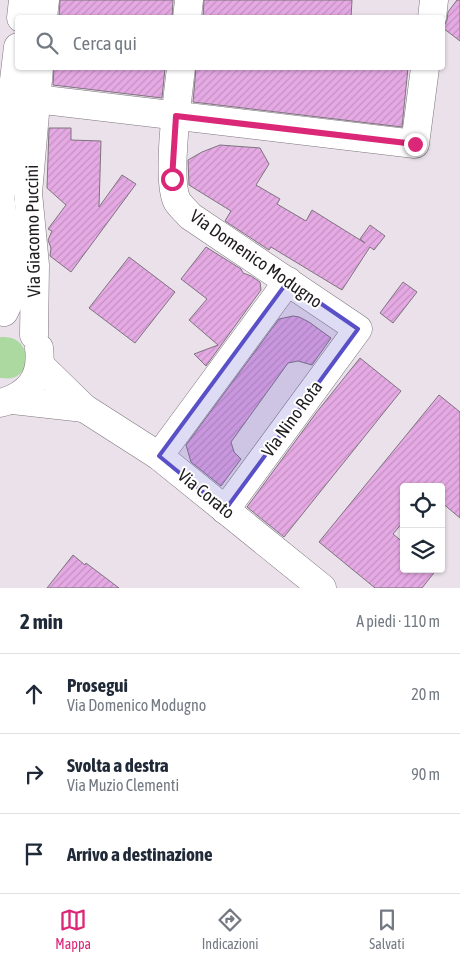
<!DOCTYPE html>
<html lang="it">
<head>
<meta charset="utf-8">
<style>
  body { margin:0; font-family:"Asap Condensed",sans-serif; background:#f6f6f7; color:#1f2937 }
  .controls { position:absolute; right:15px; bottom:15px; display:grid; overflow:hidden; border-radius:5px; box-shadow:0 1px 4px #0004 }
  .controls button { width:45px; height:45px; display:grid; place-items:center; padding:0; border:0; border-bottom:1px solid #e0e1e3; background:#fff; color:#1f2937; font:25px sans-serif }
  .stop { position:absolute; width:15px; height:15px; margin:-11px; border:4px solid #db2777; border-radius:50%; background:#fff }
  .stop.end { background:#db2777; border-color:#fff; box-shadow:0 1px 5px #0008 }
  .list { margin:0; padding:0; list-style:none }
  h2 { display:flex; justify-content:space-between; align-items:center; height:65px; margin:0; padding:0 20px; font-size:21px }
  h2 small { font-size:16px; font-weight:400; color:#747a83 }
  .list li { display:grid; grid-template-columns:32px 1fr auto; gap:15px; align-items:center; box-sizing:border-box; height:80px; padding:0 20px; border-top:1px solid #e0e1e3 }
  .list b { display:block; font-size:19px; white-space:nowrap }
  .list p { margin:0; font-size:16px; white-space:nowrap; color:#747a83 }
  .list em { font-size:16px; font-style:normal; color:#747a83 }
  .icon { flex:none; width:28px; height:28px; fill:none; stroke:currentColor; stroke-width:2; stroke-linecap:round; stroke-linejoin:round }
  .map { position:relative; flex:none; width:460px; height:588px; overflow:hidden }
  .search { position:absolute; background:#fff; box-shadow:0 1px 4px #0004; left:15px; right:15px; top:15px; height:55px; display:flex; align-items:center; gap:12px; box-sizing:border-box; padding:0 18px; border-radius:5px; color:#747a83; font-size:19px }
  .sheet { height:305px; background:#fff }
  nav { display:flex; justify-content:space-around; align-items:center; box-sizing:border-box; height:70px; border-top:1px solid #e0e1e3; background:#fff; font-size:14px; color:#747a83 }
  nav a { display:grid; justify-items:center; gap:2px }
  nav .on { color:#db2777 }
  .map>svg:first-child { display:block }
  .grass { fill:#acd9a0 }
  .building { fill:url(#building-hatch); stroke:#7d747d }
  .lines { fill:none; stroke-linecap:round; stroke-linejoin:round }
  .minor-casing { stroke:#7e757d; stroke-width:29 }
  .major-casing { stroke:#7e757d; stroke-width:29 }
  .minor { stroke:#fff; stroke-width:28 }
  .major { stroke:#fff; stroke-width:28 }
  .route { stroke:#db2777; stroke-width:6 }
  .marked { fill:#5950c8; fill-opacity:0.2; stroke:#5950c8; stroke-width:4; stroke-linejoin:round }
  .labels { text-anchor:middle; stroke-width:4; stroke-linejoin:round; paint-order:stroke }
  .street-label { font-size:18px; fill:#1f1b1e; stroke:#fff }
</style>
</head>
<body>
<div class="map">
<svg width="460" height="588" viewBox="0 0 460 588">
  <defs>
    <pattern id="building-hatch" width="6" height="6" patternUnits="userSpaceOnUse" patternTransform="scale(1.25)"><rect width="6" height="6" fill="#e5a9e4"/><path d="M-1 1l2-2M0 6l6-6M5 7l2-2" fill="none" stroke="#c491c3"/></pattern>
  </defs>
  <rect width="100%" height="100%" fill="#ebe1eb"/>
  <path class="grass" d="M0 337C6 337 11 337 16 340 30 348 30 374 12 378 9 379 4 378 0 378Z"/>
  <g class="building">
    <polygon points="60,0 173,0 172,18 59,18"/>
    <polygon points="204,0 352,0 351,18 203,18"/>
    <polygon points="457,0 460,0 460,41 443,28 447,20 448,12"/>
    <polygon points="54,68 165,68 162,98 53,85"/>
    <polygon points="196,68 408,68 402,127 193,102"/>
    <polygon points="49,128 71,128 71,140 101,141 99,207 122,175 136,184 71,272 50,256 51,248 48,240 52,231 48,229 66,205 47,188"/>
    <polygon points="220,145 260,148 269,164 256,185 280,199 277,204 306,221 312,210 365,243 360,239 370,225 385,236 374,250 370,247 342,290 271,247 269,250 225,221 231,211 189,185 188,160 202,152"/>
    <polygon points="206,247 241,269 243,273 251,276 260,282 261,290 206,366 194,354 218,345 189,320 207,299 181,279"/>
    <polygon points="129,257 175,292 135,343 89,308"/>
    <polygon points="403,282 417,292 393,323 380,313"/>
    <polygon points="293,316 299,317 309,322 331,338 312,365 298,361 288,363 231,442 234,452 241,459 221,486 191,462 186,445 279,319"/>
    <polygon points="360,358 401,391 284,537 247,507 316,413"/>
    <polygon points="439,395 460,412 460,518 441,502 441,487 404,487 404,521 393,534 404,543 404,569 437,569 422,588 375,588 319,542"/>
    <polygon points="73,555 85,565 86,563 119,588 47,588"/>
  </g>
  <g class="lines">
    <g class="minor-casing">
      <g id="minor">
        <polyline points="187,18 189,0"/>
        <polyline points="432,18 434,0"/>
        <path d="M181 68C178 95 166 179 177 201 180 206 186 211 190 216L358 329 225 510"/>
        <polyline points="36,99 415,144 425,68"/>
        <polyline points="159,456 288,281"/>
      </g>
    </g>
    <g class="major-casing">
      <g id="major">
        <polyline points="21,18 23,0"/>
        <polyline points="43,18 45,0"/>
        <polyline points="4,312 13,293 0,196 18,47"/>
        <polyline points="34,335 35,265 28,193 39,68"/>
        <polyline points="40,365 84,408 159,456 322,588"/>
        <polyline points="13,400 84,408"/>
        <path d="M0 403C28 396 43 378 39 348"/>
      </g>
    </g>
    <use href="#minor" class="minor"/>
    <use href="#major" class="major"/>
  </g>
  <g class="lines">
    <polyline class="route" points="172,179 176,116 415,144"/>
  </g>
  <path class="marked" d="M288 281 358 329 225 510 159 456Z"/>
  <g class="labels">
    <g class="street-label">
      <text transform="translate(33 231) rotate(-91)" y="6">Via Giacomo Puccini</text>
      <text transform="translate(256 259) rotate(35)" y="6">Via Domenico Modugno</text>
      <text transform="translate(292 419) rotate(-54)" y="6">Via Nino Rota</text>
      <text transform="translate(206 494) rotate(39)" y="6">Via Corato</text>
    </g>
  </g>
</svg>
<div class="controls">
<button><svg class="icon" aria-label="locate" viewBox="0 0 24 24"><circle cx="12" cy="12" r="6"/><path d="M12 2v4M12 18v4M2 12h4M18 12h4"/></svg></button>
<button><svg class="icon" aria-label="layers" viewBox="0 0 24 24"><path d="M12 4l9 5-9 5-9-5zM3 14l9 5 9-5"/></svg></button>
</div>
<div class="stop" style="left:172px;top:179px"></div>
<div class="stop end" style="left:415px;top:144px"></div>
<div class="search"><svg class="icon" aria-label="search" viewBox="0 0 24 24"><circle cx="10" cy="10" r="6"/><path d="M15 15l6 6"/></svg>Cerca qui</div>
</div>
<section class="sheet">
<h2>2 min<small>A piedi · 110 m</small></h2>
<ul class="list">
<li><svg class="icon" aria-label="ahead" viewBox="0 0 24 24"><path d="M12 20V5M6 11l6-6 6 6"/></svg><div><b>Prosegui</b><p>Via Domenico Modugno</p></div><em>20 m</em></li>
<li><svg class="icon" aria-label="right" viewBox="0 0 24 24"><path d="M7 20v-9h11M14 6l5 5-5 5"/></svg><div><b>Svolta a destra</b><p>Via Muzio Clementi</p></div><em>90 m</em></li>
<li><svg class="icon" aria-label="arrive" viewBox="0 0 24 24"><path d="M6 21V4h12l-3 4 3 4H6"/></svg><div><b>Arrivo a destinazione</b></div></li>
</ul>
</section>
<nav>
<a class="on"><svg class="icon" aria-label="map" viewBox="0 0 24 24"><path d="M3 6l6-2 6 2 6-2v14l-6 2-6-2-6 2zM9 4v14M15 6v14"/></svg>Mappa</a>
<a><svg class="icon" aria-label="directions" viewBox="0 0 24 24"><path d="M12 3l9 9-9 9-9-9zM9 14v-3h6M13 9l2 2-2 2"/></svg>Indicazioni</a>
<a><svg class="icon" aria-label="saved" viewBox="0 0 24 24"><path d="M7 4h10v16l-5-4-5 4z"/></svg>Salvati</a>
</nav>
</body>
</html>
